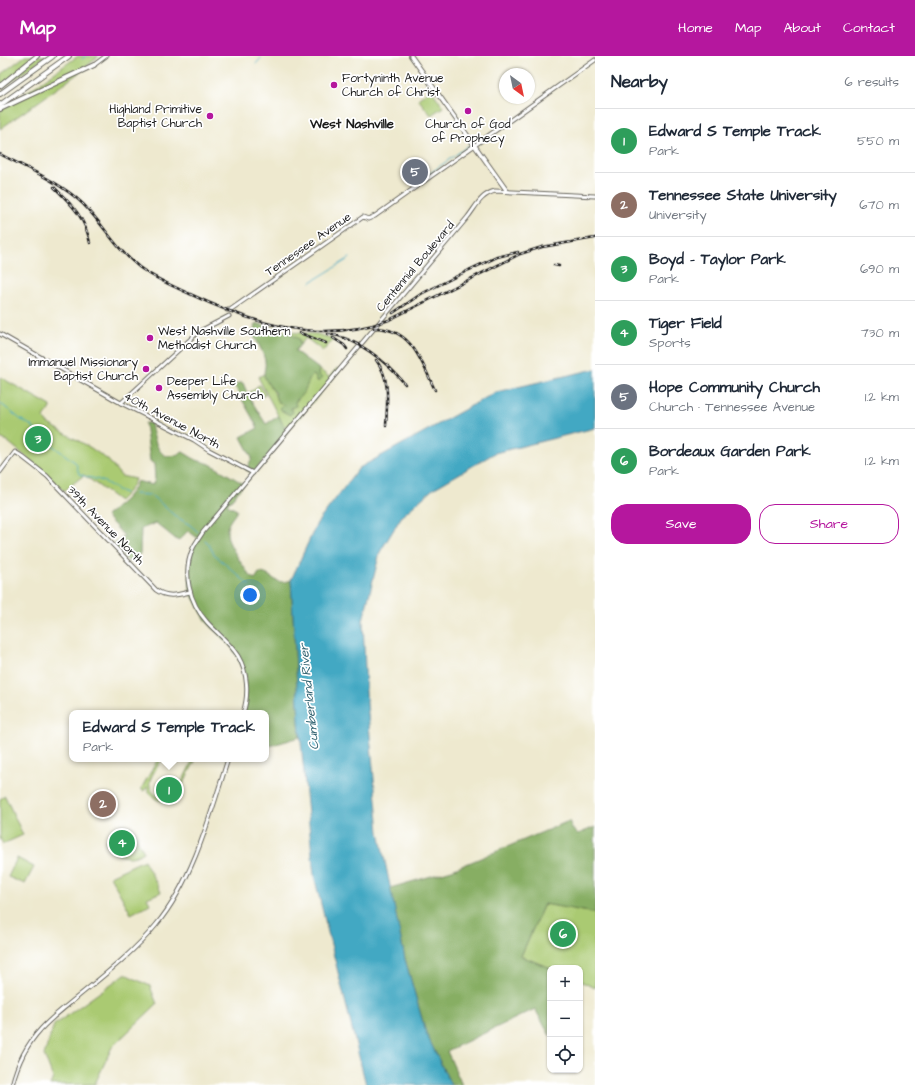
<!DOCTYPE html>
<html lang="en">
<head>
<meta charset="utf-8">
<style>
  body { margin:0; font-family:"Architects Daughter",sans-serif; background:#f6f6f7; color:#1f2937 }
  .controls { position:absolute; right:12px; bottom:12px; display:grid; overflow:hidden; border-radius:8px; box-shadow:0 1px 3px #0004 }
  .controls button { width:36px; height:36px; display:grid; place-items:center; padding:0; border:0; border-bottom:1px solid #e0e1e3; background:#fff; color:#1f2937; font:20px sans-serif }
  .compass { position:absolute; left:499px; top:12px; width:36px; height:36px; border-radius:50%; background:#fff; box-shadow:0 1px 3px #0004; rotate:147deg }
  .you { position:absolute; left:250px; top:539px; width:14px; height:14px; margin:-10px; border:3px solid #fff; border-radius:50%; background:#1a73e8; box-shadow:0 0 0 6px #1a73e833 }
  .badge { display:grid; place-items:center; width:26px; height:26px; border-radius:50%; background:#b5179e; color:#fff; font-size:13px; font-weight:700 }
  .pin { position:absolute; translate:-50% -50%; border:2px solid #fff; box-shadow:0 1px 4px #0006 }
  .popup { position:absolute; left:69px; top:654px; width:200px; height:52px; box-sizing:border-box; display:grid; place-content:center; border-radius:8px; background:#fff; filter:drop-shadow(0 1px 3px #0005); font-size:13px; white-space:nowrap; color:#747a83 }
  .popup b { font-size:15px; color:#1f2937 }
  .popup::after { content:''; position:absolute; left:50%; top:100%; margin-left:-8px; border:8px solid transparent; border-top-color:#fff }
  .list { margin:0; padding:0; list-style:none }
  h2 { display:flex; justify-content:space-between; align-items:center; height:52px; margin:0; padding:0 16px; font-size:17px }
  h2 small { font-size:13px; font-weight:400; color:#747a83 }
  .list li { display:grid; grid-template-columns:26px 1fr auto; gap:12px; align-items:center; box-sizing:border-box; height:64px; padding:0 16px; border-top:1px solid #e0e1e3 }
  .list b { display:block; font-size:15px; white-space:nowrap }
  .list p { margin:0; font-size:13px; white-space:nowrap; color:#747a83 }
  .list em { font-size:13px; font-style:normal; color:#747a83 }
  .actions { display:flex; gap:8px; padding:12px 16px }
  .actions a { flex:1; padding:9px 0; border:1px solid #b5179e; border-radius:16px; text-align:center; font-size:14px; color:#b5179e }
  .actions .main { background:#b5179e; color:#fff }
  .icon { flex:none; width:22px; height:22px; fill:none; stroke:currentColor; stroke-width:2; stroke-linecap:round; stroke-linejoin:round }
  .map { position:relative; flex:none; width:595px; height:1029px; overflow:hidden }
  header { display:flex; align-items:center; gap:24px; box-sizing:border-box; height:56px; padding:0 20px; background:#b5179e; color:#fff }
  header strong { font-size:19px }
  nav { display:flex; gap:22px; margin-inline-start:auto; font-size:14px }
  main { display:flex }
  aside { flex:1; background:#fff }
  .map>svg:first-child { display:block }
  .green { fill:#aaca72; stroke:#637347 }
  .forest { fill:#87ae64; stroke:#526540 }
  .water { fill:#43a8c3; stroke:#306270 }
  .lines { fill:none; stroke-linecap:round; stroke-linejoin:round }
  .stream { stroke:#43a8c3; stroke-width:1 }
  .tertiary-casing { stroke:#66645b; stroke-width:5 }
  .secondary-casing { stroke:#66645b; stroke-width:5 }
  .primary-casing { stroke:#66645b; stroke-width:5.5 }
  .motorway-casing { stroke:#66645b; stroke-width:6 }
  .tertiary { stroke:#fff; stroke-width:3 }
  .secondary { stroke:#fff; stroke-width:3 }
  .primary { stroke:#fff; stroke-width:3.5 }
  .motorway { stroke:#fff; stroke-width:4 }
  .rail-casing { stroke:#1c1c1c; stroke-width:2.5 }
  .rail { stroke:#fff; stroke-width:1; stroke-dasharray:3; stroke-linecap:butt }
  .poi-dot { fill:#b5179e; stroke:#fff; stroke-width:1.5 }
  .labels { text-anchor:middle; stroke-width:3.5; stroke-linejoin:round; paint-order:stroke }
  .poi-label { font-size:12px; fill:#1c1c1c; stroke:#fff; text-anchor:start }
  .street-label { font-size:12px; fill:#1c1c1c; stroke:#fff }
  .neighbourhood-label { font-size:13px; font-weight:bold; fill:#1c1c1c; stroke:#fff }
  .water-label { font-size:13px; font-style:italic; fill:#306270; stroke:#fff }
</style>
</head>
<body>
<header>
<strong>Map</strong>
<nav><a>Home</a><a>Map</a><a>About</a><a>Contact</a></nav>
</header>
<main>
<div class="map">
<svg width="595" height="1029" viewBox="0 0 595 1029">
  <rect width="100%" height="100%" fill="#fff"/>
  <filter id="ink" filterUnits="userSpaceOnUse"><feTurbulence type="fractalNoise" baseFrequency=".025" numOctaves="2"/><feDisplacementMap in="SourceGraphic" scale="8" xChannelSelector="R" yChannelSelector="G"/><feConvolveMatrix kernelMatrix="1 2 1 2 8 2 1 2 1" color-interpolation-filters="sRGB"/></filter>
  <filter id="wash" filterUnits="userSpaceOnUse"><feTurbulence type="fractalNoise" baseFrequency=".012" numOctaves="4" result="noise"/><feDisplacementMap in="SourceGraphic" scale="16" xChannelSelector="R" yChannelSelector="G"/><feGaussianBlur stdDeviation="0.9" result="paint"/><feColorMatrix in="noise" values="0 0 0 0 0 0 0 0 0 0 0 0 0 0 0 0 0 1.4 0 .05"/><feComposite in="paint" operator="in"/></filter>
  <g filter="url(#wash)">
    <rect width="100%" height="100%" fill="#eee9cf"/>
    <g class="green">
      <polygon points="25,0 46,0 0,34 1,18"/>
      <polygon points="78,0 99,0 76,19 0,73 0,55"/>
      <polygon points="431,33 443,51 431,59 418,43"/>
      <polygon points="287,276 317,278 334,283 323,295 306,282 300,289 299,283"/>
      <path d="M337 312 340 314 292 370 288 371 283 369 258 321 264 318C267 328 275 334 277 345L284 349 281 352H290L300 341 311 320 313 319 315 320 318 326 319 313 329 321Z"/>
      <path d="M0 321 51 350 44 362 47 367 91 392 108 404 121 420 135 423C132 433 126 438 119 445L84 419 64 435 41 413 7 385 0 382Z"/>
      <polygon points="260,329 265,338 260,342 257,338 251,341 248,337 257,332 257,330"/>
      <path d="M158 703H162C158 710 152 718 150 725 148 738 163 747 173 738 179 734 190 710 193 703H196L179 736C169 750 152 747 147 731L144 735 141 733Z"/>
      <polygon points="5,740 23,779 3,788 0,782 0,743"/>
      <path d="M128 772 131 773 144 796C129 806 113 800 105 785Z"/>
      <polygon points="17,802 34,811 25,828 8,821"/>
      <polygon points="144,804 161,836 147,842 150,848 131,858 110,820"/>
      <polygon points="544,848 595,857 595,932 580,925 580,912 550,912 521,900"/>
      <polygon points="125,918 150,930 157,948 112,991 95,1028 50,1029 53,1022 44,999 54,969"/>
    </g>
    <g class="forest">
      <path d="M256 267 287 276 299 283 300 289 295 295 319 313 318 318 322 322 318 326 315 320 313 319 311 320 304 336 295 346 296 350 291 352 293 356 290 359 282 355 280 352 284 349 277 345 275 339 276 337C272 333 264 324 264 318 264 314 266 310 265 305 263 295 257 285 251 276L255 273 254 269Z"/>
      <polygon points="238,327 243,327 249,341 266,368 279,360 287,377 253,417 246,414 252,402 241,381 258,372 234,329"/>
      <path d="M145 367H151C153 377 156 397 167 400 172 401 178 398 183 396L196 404 210 408 244 428 227 449 237 454C235 460 228 465 227 473 226 486 235 496 241 507 246 513 248 519 255 523L259 517C273 517 275 531 291 524L300 681 266 691V657H243L246 649 245 618 238 602 232 592 207 566 190 536 189 510 193 491 199 483 188 475 178 485 156 467 141 473 140 498 130 507 113 489 124 480 106 460C117 450 132 440 137 425L152 429 155 424 154 408 150 405Z"/>
      <polygon points="569,765 573,774 578,778 595,771 595,857 544,848 521,900 550,912 550,980 535,953 447,995 462,1029 451,1029 426,977 405,903 390,832 452,814"/>
    </g>
    <polygon class="water" points="595,313 595,372 495,397 433,433 402,460 380,496 363,564 366,636 379,776 405,903 426,977 451,1029 366,1029 314,820 299,666 291,524 317,467 359,412 496,336"/>
    <g class="lines">
      <g class="stream">
        <polyline points="82,3 86,0"/>
        <polyline points="256,8 261,2"/>
        <polyline points="425,121 468,90"/>
        <polyline points="311,226 350,202"/>
        <path d="M0 347 20 363 32 370 41 381 76 407 79 418C87 422 96 422 105 426 112 430 117 435 125 437"/>
        <polyline points="135,438 150,439 157,444 175,460 190,469 198,476"/>
        <polyline points="205,484 208,487 214,498 249,529"/>
      </g>
    </g>
  </g>
  <g filter="url(#ink)">
    <g class="lines">
      <g class="tertiary-casing">
        <g id="tertiary">
          <polyline points="227,254 230,254 363,161 368,163 375,160 595,4"/>
          <polyline points="0,278 121,347 194,384 209,394 253,417"/>
          <polyline points="121,347 196,278 202,274 229,260"/>
          <path d="M0 416 15 396 20 399 47 420 156 534C167 542 177 539 190 536"/>
        </g>
      </g>
      <g class="secondary-casing">
        <g id="secondary">
          <polyline points="94,9 106,0"/>
          <path d="M243 657C249 639 248 617 238 600 230 587 217 577 207 566 189 546 182 517 193 492 196 486 200 481 203 476L467 162C476 151 480 139 495 135L595 140"/>
          <path d="M12 1029C17 1009 27 988 41 973 51 962 64 952 75 943 103 920 133 897 156 869 193 825 211 757 228 703"/>
        </g>
      </g>
      <g class="primary-casing">
        <polyline id="primary" points="411,0 507,135"/>
      </g>
      <g class="motorway-casing">
        <g id="motorway">
          <polyline points="0,30 37,0"/>
          <polyline points="0,38 53,0"/>
          <polyline points="0,49 69,0"/>
          <polyline points="0,53 94,9"/>
        </g>
      </g>
      <use href="#tertiary" class="tertiary"/>
      <use href="#secondary" class="secondary"/>
      <use href="#primary" class="primary"/>
      <use href="#motorway" class="motorway"/>
      <g class="rail-casing">
        <g id="rail">
          <path d="M0 98C28 113 60 126 83 148 104 169 115 192 139 211 155 223 173 230 190 238 253 268 320 289 389 264L520 198 542 191 595 182"/>
          <path d="M54 131C72 149 85 161 90 187"/>
          <polyline points="554,209 559,210"/>
          <polyline points="393,257 421,238 469,214 497,201 518,196"/>
          <path d="M374 272C412 272 421 305 435 334"/>
          <polyline points="300,277 326,287"/>
          <path d="M328 278C356 281 387 306 405 328"/>
          <polyline points="333,282 344,289 347,293"/>
          <path d="M376 304C391 323 387 347 386 370"/>
        </g>
      </g>
      <use href="#rail" class="rail"/>
    </g>
  </g>
  <g class="poi-dot">
    <circle cx="334" cy="29" r="4"/>
    <circle cx="468" cy="55" r="4"/>
    <circle cx="210" cy="60" r="4"/>
    <circle cx="150" cy="282" r="4"/>
    <circle cx="146" cy="313" r="4"/>
    <circle cx="159" cy="332" r="4"/>
  </g>
  <g class="labels">
    <g class="poi-label">
      <text x="342" y="26">Fortyninth Avenue<tspan x="342" dy="14">Church of Christ</tspan></text>
      <text x="202" y="57" text-anchor="end">Highland Primitive<tspan x="202" dy="14">Baptist Church</tspan></text>
      <text x="468" y="72" text-anchor="middle">Church of God<tspan x="468" dy="14">of Prophecy</tspan></text>
      <text x="158" y="279">West Nashville Southern<tspan x="158" dy="14">Methodist Church</tspan></text>
      <text x="138" y="310" text-anchor="end">Immanuel Missionary<tspan x="138" dy="14">Baptist Church</tspan></text>
      <text x="167" y="329">Deeper Life<tspan x="167" dy="14">Assembly Church</tspan></text>
    </g>
    <g class="street-label">
      <text transform="translate(308 188) rotate(-35)" y="4">Tennessee Avenue</text>
      <text transform="translate(415 210) rotate(-50)" y="4">Centennial Boulevard</text>
      <text transform="translate(172 364) rotate(28)" y="4">40th Avenue North</text>
      <text transform="translate(106 469) rotate(46)" y="4">39th Avenue North</text>
    </g>
    <g class="neighbourhood-label">
      <text x="352" y="72">West Nashville</text>
    </g>
    <g class="water-label">
      <text transform="translate(308 641) rotate(-96)" y="5">Cumberland River</text>
    </g>
  </g>
</svg>
<div class="controls">
<button>+</button>
<button>−</button>
<button><svg class="icon" aria-label="locate" viewBox="0 0 24 24"><circle cx="12" cy="12" r="6"/><path d="M12 2v4M12 18v4M2 12h4M18 12h4"/></svg></button>
</div>
<svg class="compass" viewBox="-18 -18 36 36"><path d="M0-13l5 13h-10z" fill="#e53935"/><path d="M0 13l5-13h-10z" fill="#747a83"/></svg>
<div class="you"></div>
<div class="pin badge" style="left:169px;top:734px;background:#2e9e5b">1</div>
<div class="popup"><b>Edward S Temple Track</b>Park</div>
<div class="pin badge" style="left:103px;top:748px;background:#8d6e63">2</div>
<div class="pin badge" style="left:38px;top:383px;background:#2e9e5b">3</div>
<div class="pin badge" style="left:122px;top:787px;background:#2e9e5b">4</div>
<div class="pin badge" style="left:415px;top:116px;background:#6b7280">5</div>
<div class="pin badge" style="left:563px;top:878px;background:#2e9e5b">6</div>
</div>
<aside>
<h2>Nearby<small>6 results</small></h2>
<ul class="list">
<li><span class="badge" style="background:#2e9e5b">1</span><div><b>Edward S Temple Track</b><p>Park</p></div><em>550 m</em></li>
<li><span class="badge" style="background:#8d6e63">2</span><div><b>Tennessee State University</b><p>University</p></div><em>670 m</em></li>
<li><span class="badge" style="background:#2e9e5b">3</span><div><b>Boyd - Taylor Park</b><p>Park</p></div><em>690 m</em></li>
<li><span class="badge" style="background:#2e9e5b">4</span><div><b>Tiger Field</b><p>Sports</p></div><em>730 m</em></li>
<li><span class="badge" style="background:#6b7280">5</span><div><b>Hope Community Church</b><p>Church · Tennessee Avenue</p></div><em>1.2 km</em></li>
<li><span class="badge" style="background:#2e9e5b">6</span><div><b>Bordeaux Garden Park</b><p>Park</p></div><em>1.2 km</em></li>
</ul>
<div class="actions"><a class="main">Save</a><a>Share</a></div>
</aside>
</main>
</body>
</html>
